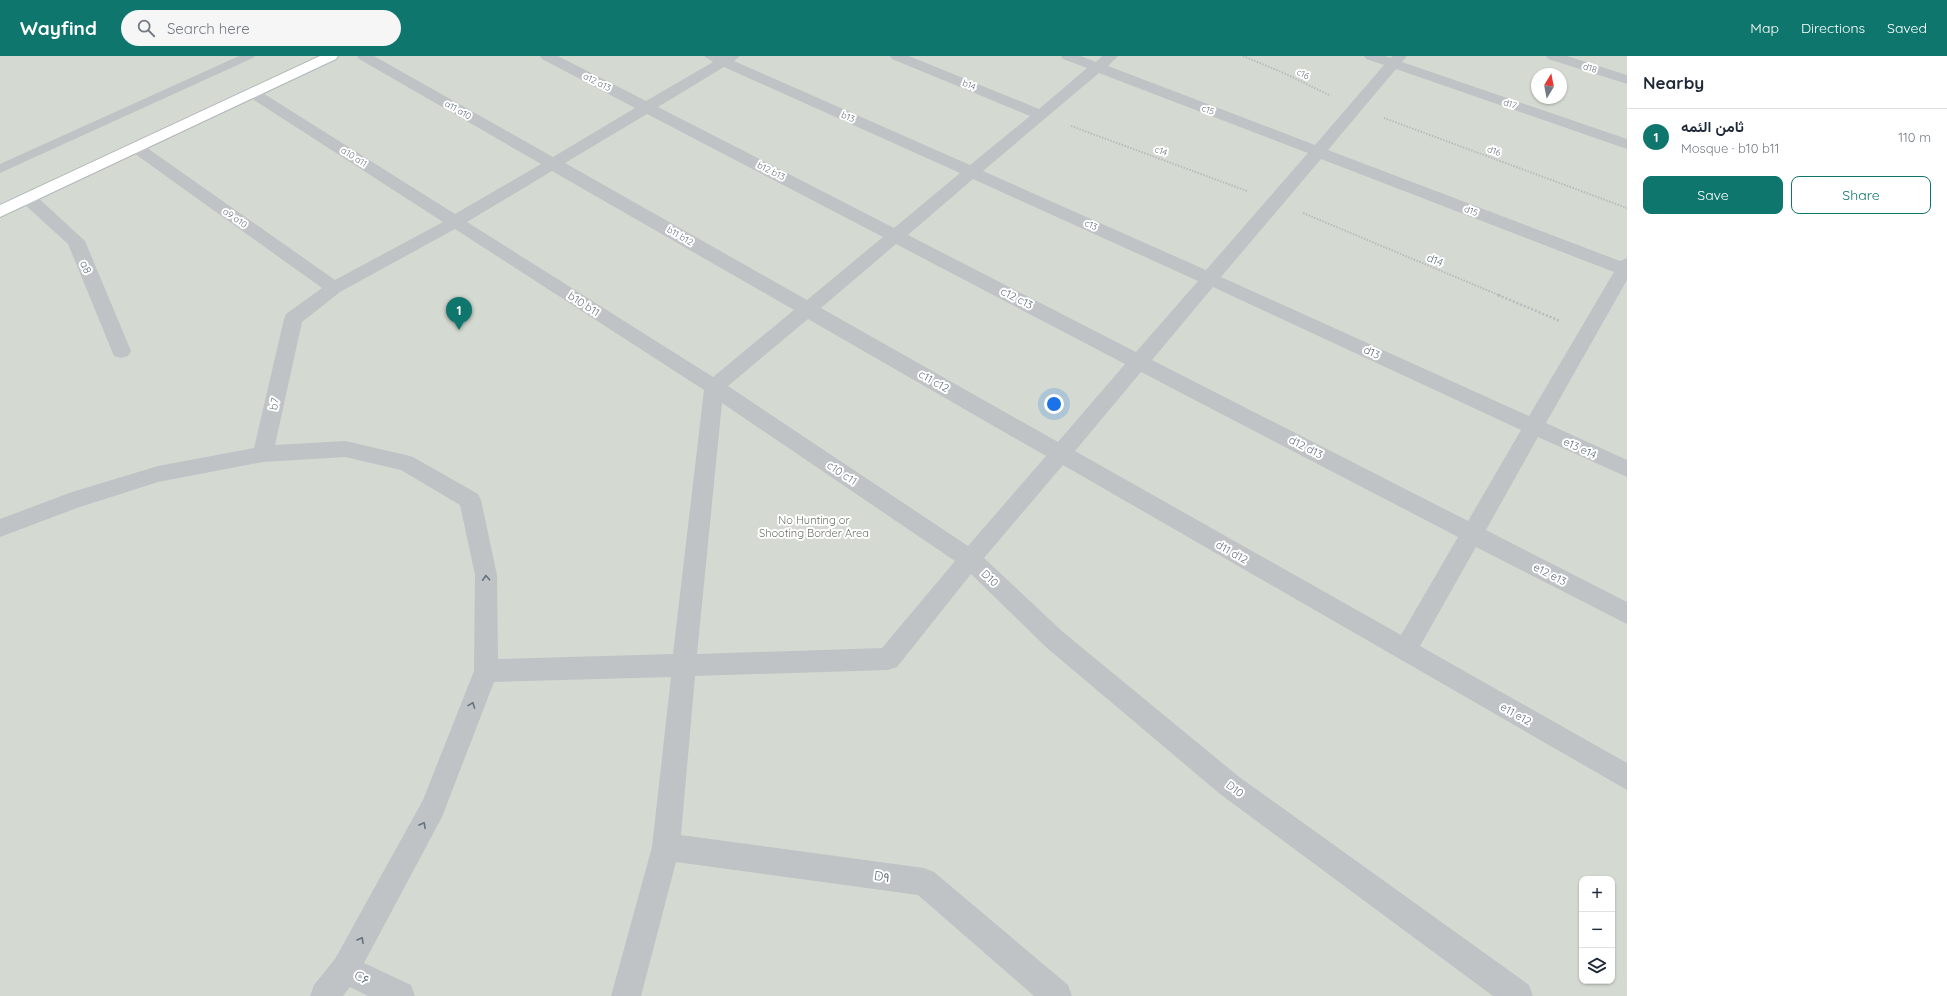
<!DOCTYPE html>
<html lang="en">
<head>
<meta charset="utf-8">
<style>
  body { margin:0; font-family:Quicksand,Vazirmatn,sans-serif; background:#f6f6f7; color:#1f2937 }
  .controls { position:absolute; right:12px; bottom:12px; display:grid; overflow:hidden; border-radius:8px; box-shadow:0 1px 3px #0004 }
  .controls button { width:36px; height:36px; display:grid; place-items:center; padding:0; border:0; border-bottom:1px solid #e0e1e3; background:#fff; color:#1f2937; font:20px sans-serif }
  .compass { position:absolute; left:1531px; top:12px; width:36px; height:36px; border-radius:50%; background:#fff; box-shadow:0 1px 3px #0004; rotate:10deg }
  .you { position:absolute; left:1054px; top:348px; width:14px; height:14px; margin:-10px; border:3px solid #fff; border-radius:50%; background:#1a73e8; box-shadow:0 0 0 6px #1a73e833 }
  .badge { display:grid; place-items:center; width:26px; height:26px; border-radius:50%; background:#0f766e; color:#fff; font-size:13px; font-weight:700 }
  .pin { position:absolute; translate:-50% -33px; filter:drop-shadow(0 1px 2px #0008) }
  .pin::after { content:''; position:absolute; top:21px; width:14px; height:12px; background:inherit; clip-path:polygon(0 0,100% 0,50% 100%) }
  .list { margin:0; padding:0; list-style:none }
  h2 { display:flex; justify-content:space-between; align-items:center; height:52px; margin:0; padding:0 16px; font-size:17px }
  h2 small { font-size:13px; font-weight:400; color:#747a83 }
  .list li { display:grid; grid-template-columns:26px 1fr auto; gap:12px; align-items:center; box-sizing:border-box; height:56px; padding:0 16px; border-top:1px solid #e0e1e3 }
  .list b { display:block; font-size:15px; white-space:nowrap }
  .list p { margin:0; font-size:13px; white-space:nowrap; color:#747a83 }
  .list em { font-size:13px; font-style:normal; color:#747a83 }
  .actions { display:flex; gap:8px; padding:12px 16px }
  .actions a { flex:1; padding:9px 0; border:1px solid #0f766e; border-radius:8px; text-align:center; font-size:14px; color:#0f766e }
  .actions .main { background:#0f766e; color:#fff }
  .icon { flex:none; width:22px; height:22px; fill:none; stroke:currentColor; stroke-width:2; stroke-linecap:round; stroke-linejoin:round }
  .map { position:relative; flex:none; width:1627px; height:940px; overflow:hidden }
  header { display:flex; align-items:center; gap:24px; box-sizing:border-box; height:56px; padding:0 20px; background:#0f766e; color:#fff }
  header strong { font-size:19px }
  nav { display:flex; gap:22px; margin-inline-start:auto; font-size:14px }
  .search { width:280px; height:36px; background:#f6f6f7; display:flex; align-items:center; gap:10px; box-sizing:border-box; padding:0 14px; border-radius:22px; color:#747a83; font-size:15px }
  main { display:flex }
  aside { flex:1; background:#fff }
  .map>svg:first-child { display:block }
  .green { fill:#d4dad1; fill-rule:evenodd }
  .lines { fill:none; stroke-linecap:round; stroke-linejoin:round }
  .secondary-casing { stroke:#b2b6ba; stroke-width:2 }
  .path-far1 { stroke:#b9bbbd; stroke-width:2; stroke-dasharray:1.5 1.5; stroke-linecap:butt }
  .path { stroke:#b9bbbd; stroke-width:2.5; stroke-dasharray:2 2; stroke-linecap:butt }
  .service { fill:#bfc3c6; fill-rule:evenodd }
  .minor { fill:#bfc3c6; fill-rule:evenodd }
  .secondary { fill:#fff; fill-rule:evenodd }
  .oneway { stroke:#64737f }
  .labels { text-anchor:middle; stroke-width:4; stroke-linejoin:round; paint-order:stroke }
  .far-street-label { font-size:9px; fill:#64737f; stroke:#fff }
  .street-label { font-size:11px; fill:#64737f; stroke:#fff }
  .park-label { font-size:11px; fill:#667763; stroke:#fff }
  .near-street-label { font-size:13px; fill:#64737f; stroke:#fff }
</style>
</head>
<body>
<header>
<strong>Wayfind</strong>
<div class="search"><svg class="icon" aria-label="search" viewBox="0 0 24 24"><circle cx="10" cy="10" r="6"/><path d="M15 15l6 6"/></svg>Search here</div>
<nav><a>Map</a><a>Directions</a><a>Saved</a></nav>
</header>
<main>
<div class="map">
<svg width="1627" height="940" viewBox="0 0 1627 940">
  <rect width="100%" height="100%" fill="#f3f4f0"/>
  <path class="green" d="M0 0H1627V940H0ZM1537 18H1561V42H1537ZM1582 823H1612V925H1582Z"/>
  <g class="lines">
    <g class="secondary-casing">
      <polygon id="secondary" points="320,0 338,0 336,3 0,161 0,149"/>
    </g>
    <g class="path-far1">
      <polyline points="1243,0 1286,18 1329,39"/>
      <polyline points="1384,62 1627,152"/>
      <polyline points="1071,70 1247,135"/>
      <polyline points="1303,157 1501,240"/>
    </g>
    <polyline class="path" points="1498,239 1560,265"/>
    <polygon class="service" points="239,0 255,0 253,2 0,117 0,108"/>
    <g class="minor">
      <path d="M357 0H374L553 101 635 52 542 3 540 0H558L646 45 713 6 704 0H740L734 5 970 109 1030 60 892 3 890 0H909L1039 53 1087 12 1063 3 1061 0H1081L1096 6 1102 0H1118L1108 10 1315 89 1384 9 1366 3 1364 0H1385L1391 2 1392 0H1407L1402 6 1627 83V93L1396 13 1328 94 1620 205 1627 202V224L1546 367 1627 404V421L1538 381 1486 474 1627 546V568L1476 491 1420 590 1627 707V734L1063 409 984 502 1063 576 1238 720 1529 929 1533 940H1493L1220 738 1047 592 971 518 897 611 888 614 695 620 681 779 924 812 934 816 1068 929 1072 940H1034L918 839 676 806 641 940H611L652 791 671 621 494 626 442 761 364 907 411 929 415 940H368L350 931 343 940H310L314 929 335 903 423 744 474 615 475 519 460 449 401 414 345 401 263 406 158 426 77 452 0 481V463L72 436 158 410 254 392 284 263 286 258 322 232 131 95 129 92 131 89 137 87 143 89 335 224 443 166 248 40 246 37 248 34H258L455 158 541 108 359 3ZM724 11 960 117 894 172 658 51ZM1099 17 1308 97 1206 214 983 115ZM647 58 883 181 807 244 565 107ZM1321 103 1614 216 1529 360 1221 221ZM552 115 794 254 713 321 467 166ZM973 123 1198 225 1136 296 908 179ZM455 173 704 334 673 598 498 603 497 519 481 444 478 438 413 401 406 399 345 385 275 389 302 266 340 236ZM896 188 1125 308 1058 386 821 252ZM1213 231 1521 374 1468 465 1152 304ZM808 263 1046 400 968 490 728 330ZM1141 316 1458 481 1401 579 1075 395ZM722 347 955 505 882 592 697 598Z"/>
      <polygon points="1546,0 1567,0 1627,19 1627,28 1548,3"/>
      <polygon points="29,138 35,139 85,185 131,295 128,300 121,302 114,300 68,188 23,147 21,143 23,139"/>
    </g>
    <use href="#secondary" class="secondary"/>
  </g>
  <defs><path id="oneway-chevron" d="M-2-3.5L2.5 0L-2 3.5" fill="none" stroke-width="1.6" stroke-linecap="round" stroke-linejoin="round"/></defs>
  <g class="oneway">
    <use href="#oneway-chevron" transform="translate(486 522) rotate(-93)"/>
    <use href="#oneway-chevron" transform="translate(472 649) rotate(-69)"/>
    <use href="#oneway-chevron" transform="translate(423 769) rotate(-61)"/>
    <use href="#oneway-chevron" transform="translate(361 884) rotate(-61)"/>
  </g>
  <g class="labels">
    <g class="far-street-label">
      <text transform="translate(1590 12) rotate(18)" y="3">d18</text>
      <text transform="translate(1303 18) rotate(26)" y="3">c16</text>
      <text transform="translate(597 26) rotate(27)" y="3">a12 a13</text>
      <text transform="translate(969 29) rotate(22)" y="3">b14</text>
      <text transform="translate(1510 48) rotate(19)" y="3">d17</text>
      <text transform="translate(458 54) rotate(30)" y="3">a11 a10</text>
      <text transform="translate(1208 54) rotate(21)" y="3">c15</text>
      <text transform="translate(848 61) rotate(24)" y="3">b13</text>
      <text transform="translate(1161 95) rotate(20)" y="3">c14</text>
      <text transform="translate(1494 95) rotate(20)" y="3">d16</text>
      <text transform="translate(354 101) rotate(33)" y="3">a10 a11</text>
      <text transform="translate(771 115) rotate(27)" y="3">b12 b13</text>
      <text transform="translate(1471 155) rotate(21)" y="3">d15</text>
      <text transform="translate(235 162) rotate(35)" y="3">a9 a10</text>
      <text transform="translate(1091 169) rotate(24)" y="3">c13</text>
      <text transform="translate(680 180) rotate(30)" y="3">b11 b12</text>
    </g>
    <g class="street-label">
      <text transform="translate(1435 204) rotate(23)" y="4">d14</text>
      <text transform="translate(86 211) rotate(67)" y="4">a8</text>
      <text transform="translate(1017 242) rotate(27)" y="4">c12 c13</text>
      <text transform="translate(584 248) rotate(33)" y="4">b10 b11</text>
      <text transform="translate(1372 296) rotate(25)" y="4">d13</text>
      <text transform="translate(934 325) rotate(30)" y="4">c11 c12</text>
      <text transform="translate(274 348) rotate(-78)" y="4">b7</text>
      <text transform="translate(1306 391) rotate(27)" y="4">d12 d13</text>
      <text transform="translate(1580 392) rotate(25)" y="4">e13 e14</text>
      <text transform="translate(842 417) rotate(34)" y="4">c10 c11</text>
      <text transform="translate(1232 496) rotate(30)" y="4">d11 d12</text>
      <text transform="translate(1550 518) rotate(27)" y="4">e12 e13</text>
      <text transform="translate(990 522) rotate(44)" y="4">D10</text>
      <text transform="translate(1516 658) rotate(30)" y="4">e11 e12</text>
      <text transform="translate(1235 733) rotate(37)" y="4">D10</text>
    </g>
    <g class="park-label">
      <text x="814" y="468">No Hunting or<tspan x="814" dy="13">Shooting Border Area</tspan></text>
    </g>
    <g class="near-street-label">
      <text transform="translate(882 820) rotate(8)" y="5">D۹</text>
      <text transform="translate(362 921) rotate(27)" y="5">C۶</text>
    </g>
  </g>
</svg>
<div class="controls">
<button>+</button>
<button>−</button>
<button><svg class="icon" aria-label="layers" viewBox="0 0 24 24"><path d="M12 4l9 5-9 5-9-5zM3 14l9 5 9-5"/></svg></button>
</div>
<svg class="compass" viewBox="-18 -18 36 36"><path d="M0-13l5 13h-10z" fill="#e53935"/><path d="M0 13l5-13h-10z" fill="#747a83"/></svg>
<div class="you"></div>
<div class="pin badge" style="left:459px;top:274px">1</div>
</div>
<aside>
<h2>Nearby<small></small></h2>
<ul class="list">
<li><span class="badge">1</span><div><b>ثامن الئمه</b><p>Mosque · b10 b11</p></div><em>110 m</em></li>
</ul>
<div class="actions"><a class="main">Save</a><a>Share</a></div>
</aside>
</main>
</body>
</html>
